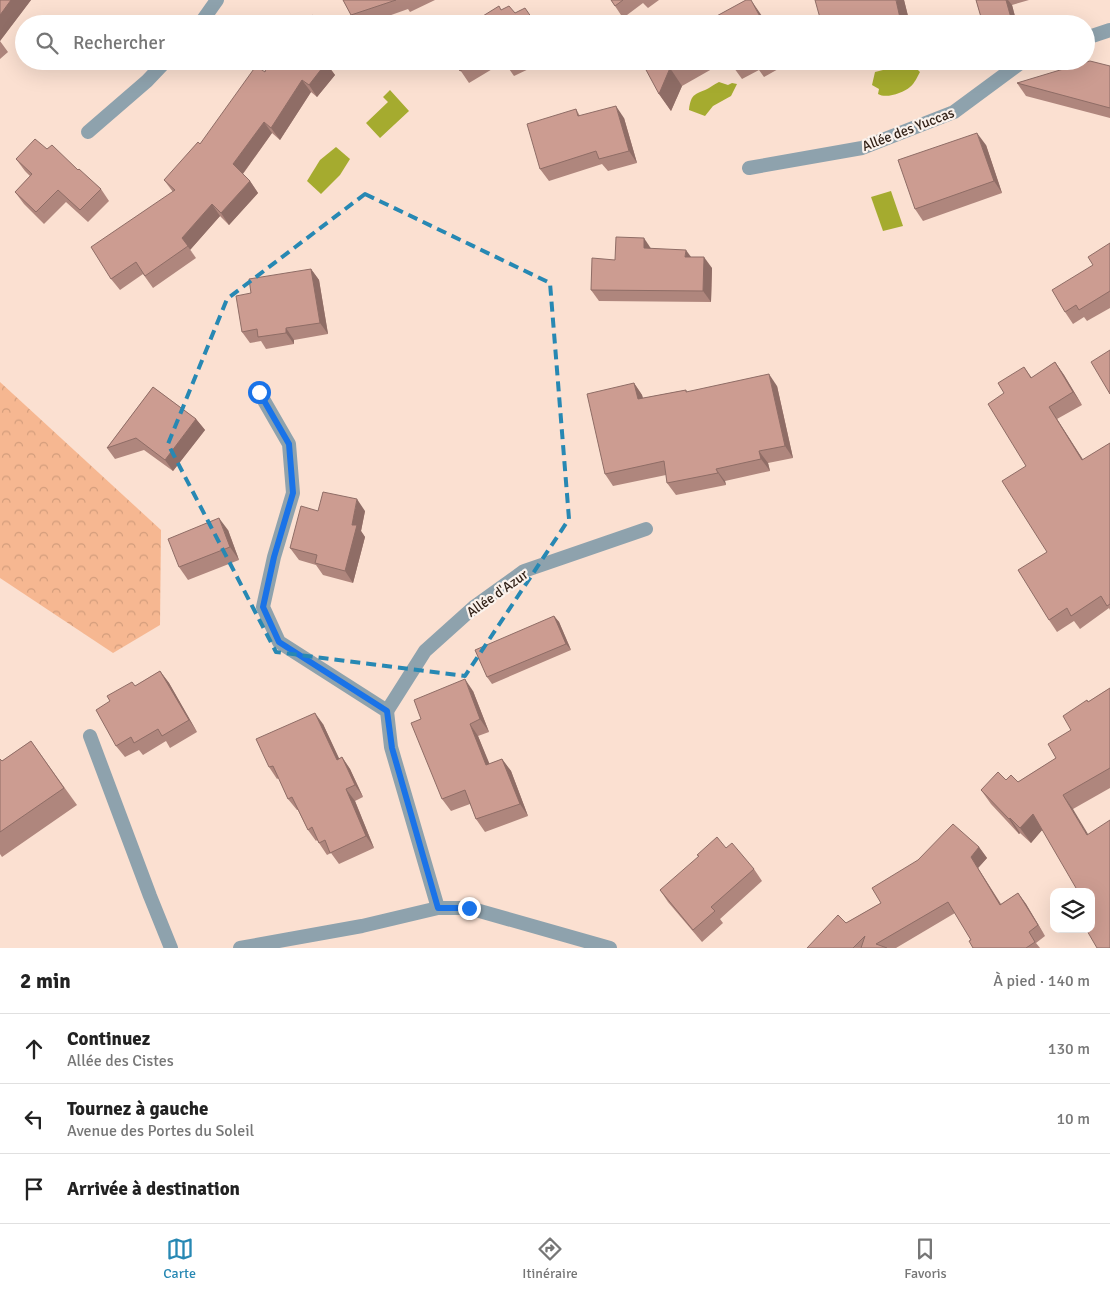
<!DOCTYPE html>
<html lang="fr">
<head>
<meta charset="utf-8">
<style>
  body { margin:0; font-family:Signika,sans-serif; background:#f2f2f2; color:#222 }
  .controls { position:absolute; right:15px; bottom:15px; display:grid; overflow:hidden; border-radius:10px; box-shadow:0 5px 20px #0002 }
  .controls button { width:45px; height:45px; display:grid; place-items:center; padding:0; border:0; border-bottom:1px solid #e0e0e0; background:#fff; color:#222; font:25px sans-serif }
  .stop { position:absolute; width:15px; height:15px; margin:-11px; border:4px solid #1a73e8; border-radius:50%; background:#fff }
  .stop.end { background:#1a73e8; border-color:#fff; box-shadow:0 1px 5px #0008 }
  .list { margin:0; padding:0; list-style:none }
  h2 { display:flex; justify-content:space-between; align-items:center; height:65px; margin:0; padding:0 20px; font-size:21px }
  h2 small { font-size:16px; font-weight:400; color:#767676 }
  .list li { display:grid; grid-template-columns:32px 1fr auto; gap:15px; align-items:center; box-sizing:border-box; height:70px; padding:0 20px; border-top:1px solid #e0e0e0 }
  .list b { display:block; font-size:19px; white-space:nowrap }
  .list p { margin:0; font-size:16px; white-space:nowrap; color:#767676 }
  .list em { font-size:16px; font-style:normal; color:#767676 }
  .icon { flex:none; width:28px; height:28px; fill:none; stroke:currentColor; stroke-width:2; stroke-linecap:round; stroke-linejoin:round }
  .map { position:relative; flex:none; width:1110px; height:948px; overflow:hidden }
  .search { position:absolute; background:#fff; box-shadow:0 5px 20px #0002; left:15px; right:15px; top:15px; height:55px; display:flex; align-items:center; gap:12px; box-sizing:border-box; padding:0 18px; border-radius:28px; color:#767676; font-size:19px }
  .sheet { height:275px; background:#fff }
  nav { display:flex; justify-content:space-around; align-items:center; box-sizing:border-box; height:70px; border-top:1px solid #e0e0e0; background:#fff; font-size:14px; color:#767676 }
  nav a { display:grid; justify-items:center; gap:2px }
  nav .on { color:#2788b3 }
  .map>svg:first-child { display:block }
  .forest { fill:url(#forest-crowns) }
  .water { fill:#a5ab2f }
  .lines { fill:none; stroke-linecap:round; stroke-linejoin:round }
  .service { stroke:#8ea2ad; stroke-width:14 }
  .minor { stroke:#8ea2ad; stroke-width:14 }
  .wall { fill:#af867d }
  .shaded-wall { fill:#8f6d66 }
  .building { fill:#cc9c91; stroke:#8f6d66 }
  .route { stroke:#1a73e8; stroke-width:6 }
  .marked { fill:none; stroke:#2788b3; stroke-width:4; stroke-dasharray:10 6; stroke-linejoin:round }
  .labels { text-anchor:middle; stroke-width:4.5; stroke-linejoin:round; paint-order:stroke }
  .street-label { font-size:14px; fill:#332319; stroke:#fbf2ec }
</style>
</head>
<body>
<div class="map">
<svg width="1110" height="948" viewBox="0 0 1110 948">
  <defs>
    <pattern id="forest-crowns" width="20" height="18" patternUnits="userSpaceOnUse" patternTransform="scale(1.25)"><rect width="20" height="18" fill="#f6b791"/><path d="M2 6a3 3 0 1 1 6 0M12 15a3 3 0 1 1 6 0" fill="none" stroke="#d39d7c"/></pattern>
  </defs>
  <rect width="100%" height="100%" fill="#fbe0d1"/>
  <polygon class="forest" points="0,382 161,530 160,625 113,653 0,578"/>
  <g class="water">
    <path d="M906 61 911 63 920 72C917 77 915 83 910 87 903 93 886 99 878 94L879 89 872 85 875 72 895 67 899 69Z"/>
    <path d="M719 82 728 85 732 83 737 84 731 96 713 106 705 116 689 110C691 92 696 95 709 88 712 86 715 84 719 82Z"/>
    <polygon points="390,90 409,111 380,138 366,123 388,102 383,97"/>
    <polygon points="336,147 350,159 340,175 321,194 307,181 320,160"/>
    <polygon points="891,191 903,226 883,231 871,197"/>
  </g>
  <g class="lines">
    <polyline class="service" points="90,736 150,896 171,948"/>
    <g class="minor">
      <polyline points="200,24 217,0"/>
      <polyline points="1086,38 1110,30"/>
      <polyline points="88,132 147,81 166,61"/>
      <polyline points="749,168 862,148 954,112 1023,61"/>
      <polyline points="259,392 289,444 293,493 274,557 263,607 279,642 387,711 391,747 438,908"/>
      <polyline points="387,711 425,651 474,607 524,571 646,529"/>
      <polyline points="240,948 362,926 438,908 469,908 610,948"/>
    </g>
  </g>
  <g class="wall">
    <polygon points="0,0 31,0 0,41 8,52 0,59"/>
    <polygon points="343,0 435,0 410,12 408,9 366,24 357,24 351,15"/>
    <polygon points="611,0 659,0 648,8 643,3 623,18"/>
    <polygon points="904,0 910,24 808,24"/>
    <polygon points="976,0 1029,0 1012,5 1017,24 983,24"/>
    <polygon points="267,61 334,61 329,67 335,75 317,97 311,92 280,140 272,133 243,174 250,181 258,193 229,225 220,216 190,250 196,258 153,288 143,274 120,290 111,279 173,192 164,180 200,144 265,72"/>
    <polygon points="454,61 533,61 535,66 514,76 504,62 469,83"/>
    <polygon points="647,61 726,61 682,86 671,111 659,94"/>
    <polygon points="729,61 788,61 789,63 764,77 759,70 742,79"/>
    <polygon points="823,61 862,61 838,68 828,68"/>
    <polygon points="1110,66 1110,118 1026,96 1017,83"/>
    <polygon points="576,109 580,116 624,118 637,163 608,171 602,164 549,181 540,169"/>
    <polygon points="986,145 1002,193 923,221 915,209"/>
    <polygon points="47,149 78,170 101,189 109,201 88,222 66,202 44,224 24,204 15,192 30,176 25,171 16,159"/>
    <polygon points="1110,243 1110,308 1087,321 1084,317 1073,324 1065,312 1093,265"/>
    <polygon points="651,249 691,257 712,268 711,302 599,301 591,290 615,260"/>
    <polygon points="311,269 319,280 328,334 294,340 294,344 266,349 261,341 250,343 242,332 251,293"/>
    <polygon points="1055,362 1064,375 1082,405 1057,419 1083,460 1110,443 1110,610 1109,608 1080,629 1074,621 1057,632 1049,620 1047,552 1026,466 1004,393 1024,367 1032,378"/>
    <polygon points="634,383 642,395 643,398 686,390 687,392 777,386 793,458 768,463 770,471 725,481 726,485 676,495 667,483 666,475 613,486 605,474"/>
    <polygon points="153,387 196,419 205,430 173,471 144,450 115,459 107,448"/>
    <polygon points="318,511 365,511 361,531 365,537 353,583 323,575 316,565 299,560 290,548"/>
    <polygon points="228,530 239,560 188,580 179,567"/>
    <polygon points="554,616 559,622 571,650 492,684 487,677"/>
    <polygon points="160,671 169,683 197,732 170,748 166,741 143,755 139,750 125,757 116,746 135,686"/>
    <polygon points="1110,688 1110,788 1073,809 1042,830 1031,843 1020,833 1019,834 991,804 981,790 1006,780 1018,782 1056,758 1071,730 1088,702"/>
    <polygon points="473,691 489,732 478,736 489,764 502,759 511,771 528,816 485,832 476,819 470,804 451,811 442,799"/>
    <polygon points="323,724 339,759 342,757 350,769 363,797 355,801 374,848 339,864 331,853 327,855 317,840 316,841 308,830 298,810 297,810 288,799 279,778 277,779 269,767"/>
    <polygon points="31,741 77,805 2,857 0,854 0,759 2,761"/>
    <polygon points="979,847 987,858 978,868 1001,904 1018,893 1026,904 1045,936 1036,943 1040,948 973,948 971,940 955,913 896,948 807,948 846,923"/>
    <polygon points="726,848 754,869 762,881 720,919 723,923 702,942 668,902 660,890"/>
  </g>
  <g class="shaded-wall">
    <polygon points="11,0 31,0 0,41 0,15"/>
    <polygon points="751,0 762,16 767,24 764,24"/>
    <polygon points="896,0 904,0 910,24 904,24 900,18"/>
    <polygon points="1006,0 1008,0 1012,5 1017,24 1015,24 1011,18"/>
    <polygon points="322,61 334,61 329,67 335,75 317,97 309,85"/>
    <polygon points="670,68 682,86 671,111 659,94"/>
    <polygon points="302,80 311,92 280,140 271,128"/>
    <polygon points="616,106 624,118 637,163 629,151"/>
    <polygon points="264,122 272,133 241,176 233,164"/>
    <polygon points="977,133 986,145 1002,193 994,181"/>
    <polygon points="250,181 258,193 229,225 221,213"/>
    <polygon points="212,204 220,216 190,250 196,258 182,238"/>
    <polygon points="644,238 652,250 644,248"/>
    <polygon points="686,250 694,261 685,257"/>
    <polygon points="704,257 712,268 711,302 703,291"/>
    <polygon points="311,269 319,280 328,334 320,323"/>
    <polygon points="286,328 294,340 294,344 286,333"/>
    <polygon points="1055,362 1064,375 1082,405 1073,392"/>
    <polygon points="769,374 777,386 793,458 785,446"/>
    <polygon points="634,383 642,395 646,411 638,399"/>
    <polygon points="1049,407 1057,419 1091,472 1082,460"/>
    <polygon points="196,419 205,430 173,471 165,460"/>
    <polygon points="759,451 768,463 770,471 761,459"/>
    <polygon points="716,469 725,481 726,485 718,473"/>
    <polygon points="357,499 365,511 361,531 365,537 353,583 345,571 352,525"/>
    <polygon points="219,518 228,530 239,560 230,547"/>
    <polygon points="554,616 559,622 571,650 566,644"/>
    <polygon points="160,671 169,683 197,732 189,720"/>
    <polygon points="465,679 473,691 489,732 480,719"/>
    <polygon points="315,713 323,724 345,771 337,760"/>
    <polygon points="470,724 478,736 495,777 486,765"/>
    <polygon points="342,757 350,769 363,797 355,785"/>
    <polygon points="502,759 511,771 528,816 520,804"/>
    <polygon points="346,789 355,801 374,848 366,836"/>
    <polygon points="1063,795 1073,809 1097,849 1087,835"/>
    <polygon points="1033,814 1043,829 1031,843 1020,828"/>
    <polygon points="1010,818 1020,833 1019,834 1009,819"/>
    <polygon points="979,847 987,858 978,868 1008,916 1000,905 971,857"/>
    <polygon points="1018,893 1026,904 1045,936 1038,925"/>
  </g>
  <g class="building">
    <polygon points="0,0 11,0 0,15"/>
    <polygon points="343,0 396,0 351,15"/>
    <polygon points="611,0 623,0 615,6"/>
    <polygon points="746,0 751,0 764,24 702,24"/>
    <polygon points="815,0 896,0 900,18 880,24 808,24 807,21 820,18"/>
    <polygon points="976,0 1006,0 1011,18 992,24 983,24"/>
    <polygon points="499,6 501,10 509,6 515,13 525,8 536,24 470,24"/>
    <polygon points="312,15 323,24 306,24"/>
    <polygon points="97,16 107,24 90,24"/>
    <polygon points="267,61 324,61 326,63 309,85 302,80 271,128 264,122 233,164 250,181 221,213 212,204 182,238 188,246 145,276 136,262 111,279 91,247 175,190 164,180 198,142 200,144 256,66 265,72"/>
    <polygon points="454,61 477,61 460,71"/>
    <polygon points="504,61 512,61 506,64"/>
    <polygon points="647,61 682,61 670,68 659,94 645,68"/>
    <polygon points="1090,61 1110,66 1110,108 1017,83"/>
    <polygon points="616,106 629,151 599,159 596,151 540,169 527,124 576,109 578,116"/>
    <polygon points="977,133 994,181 915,209 898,160"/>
    <polygon points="35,139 47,149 52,145 78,170 79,169 101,189 80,210 58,190 36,212 15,192 32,174 16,159"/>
    <polygon points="616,237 644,238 644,248 686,250 685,257 704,257 703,291 591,290 592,258 615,260"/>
    <polygon points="1110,243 1110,291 1079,310 1076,305 1065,312 1052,290 1093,265 1088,257"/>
    <polygon points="311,269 320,323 286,328 286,333 258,337 257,329 242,332 236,296 251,293 249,279"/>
    <polygon points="1110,350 1110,394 1091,362"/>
    <polygon points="1055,362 1073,392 1049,407 1082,460 1110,443 1110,604 1107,606 1101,596 1071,616 1067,608 1049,620 1018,570 1047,552 1002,481 1026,466 988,404 1004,393 998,383 1024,367 1031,378"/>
    <polygon points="769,374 785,446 759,451 761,459 716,469 718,473 667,483 664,461 605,474 587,394 634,383 638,399 686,390 686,392"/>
    <polygon points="153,387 196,419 165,460 136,438 107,448"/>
    <polygon points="323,492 357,499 352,525 357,525 345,571 315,563 317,555 290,548 301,506 318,511"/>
    <polygon points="219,518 230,547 179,567 168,539"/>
    <polygon points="554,616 566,644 487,677 475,650"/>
    <polygon points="160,671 189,720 162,736 158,729 134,743 131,737 116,746 96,710 110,701 107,696 132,682 135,686"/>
    <polygon points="465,679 480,719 470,724 486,765 502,759 520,804 476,819 465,790 442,799 411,723 421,719 414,700"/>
    <polygon points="1110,688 1110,768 1063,795 1087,835 1110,820 1110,948 1097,948 1086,929 1091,929 1091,892 1071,892 1076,888 1033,814 1020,828 1010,818 1009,819 981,790 998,772 1006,780 1011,775 1018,782 1056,758 1048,744 1071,730 1063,716 1087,700 1088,702"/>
    <polygon points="315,713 337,760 342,757 355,785 346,789 366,836 330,853 325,840 319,843 312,827 308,830 292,797 288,799 273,766 269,767 256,739"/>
    <polygon points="31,741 64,788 0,832 0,759 2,761"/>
    <polygon points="953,824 979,847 971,857 1000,905 1018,893 1038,925 1029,932 1035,942 1026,948 973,948 969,941 971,940 948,902 876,944 887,948 861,948 865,936 853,948 807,948 838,915 846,923 881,903 872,888 918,860"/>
    <polygon points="717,837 726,848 732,843 754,869 711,907 715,911 693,930 660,890 699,856 697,855"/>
  </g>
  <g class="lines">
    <polyline class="route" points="259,392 289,444 293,493 274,557 263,607 279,642 387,711 392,748 438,908 469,908"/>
  </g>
  <path class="marked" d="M365 194 550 283 569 519 465 676 276 652 168 444 227 299Z"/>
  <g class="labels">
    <g class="street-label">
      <text transform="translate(908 129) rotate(-21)" y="5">Allée des Yuccas</text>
      <text transform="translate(497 593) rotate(-35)" y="5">Allée d'Azur</text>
    </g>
  </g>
</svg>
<div class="controls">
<button><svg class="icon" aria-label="layers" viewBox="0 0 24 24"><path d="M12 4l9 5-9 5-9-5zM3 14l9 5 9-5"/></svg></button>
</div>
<div class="stop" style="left:259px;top:392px"></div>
<div class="stop end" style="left:469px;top:908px"></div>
<div class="search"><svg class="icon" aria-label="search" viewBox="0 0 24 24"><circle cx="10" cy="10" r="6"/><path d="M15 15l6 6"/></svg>Rechercher</div>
</div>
<section class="sheet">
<h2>2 min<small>À pied · 140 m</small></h2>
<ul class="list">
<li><svg class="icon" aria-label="ahead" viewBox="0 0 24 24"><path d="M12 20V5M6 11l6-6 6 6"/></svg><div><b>Continuez</b><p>Allée des Cistes</p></div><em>130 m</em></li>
<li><svg class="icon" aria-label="left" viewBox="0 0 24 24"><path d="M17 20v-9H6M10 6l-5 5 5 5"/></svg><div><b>Tournez à gauche</b><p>Avenue des Portes du Soleil</p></div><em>10 m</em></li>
<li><svg class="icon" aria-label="arrive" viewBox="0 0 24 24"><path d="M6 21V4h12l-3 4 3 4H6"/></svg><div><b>Arrivée à destination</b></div></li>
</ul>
</section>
<nav>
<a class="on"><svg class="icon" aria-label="map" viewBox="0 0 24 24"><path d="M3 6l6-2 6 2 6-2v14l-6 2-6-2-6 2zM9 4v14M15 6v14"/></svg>Carte</a>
<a><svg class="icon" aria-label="directions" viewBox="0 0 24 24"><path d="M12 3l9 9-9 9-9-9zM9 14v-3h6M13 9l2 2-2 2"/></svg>Itinéraire</a>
<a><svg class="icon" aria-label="saved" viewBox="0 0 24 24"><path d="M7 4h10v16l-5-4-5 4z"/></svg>Favoris</a>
</nav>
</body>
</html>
